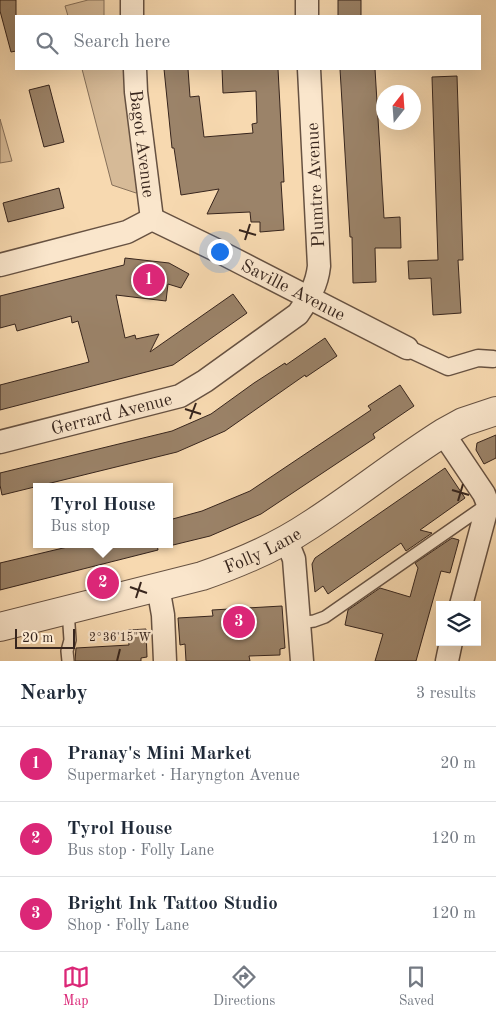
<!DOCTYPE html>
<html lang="en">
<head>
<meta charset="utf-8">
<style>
  body { margin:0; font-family:"Old Standard TT",serif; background:#f2f2f3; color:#1f2937 }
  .controls { position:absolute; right:15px; bottom:15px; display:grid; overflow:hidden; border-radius:0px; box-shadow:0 5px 20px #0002 }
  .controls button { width:45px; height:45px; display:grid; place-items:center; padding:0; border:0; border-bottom:1px solid #e0e1e3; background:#fff; color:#1f2937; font:25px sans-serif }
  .compass { position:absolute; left:376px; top:85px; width:45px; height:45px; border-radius:50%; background:#fff; box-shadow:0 5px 20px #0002; rotate:17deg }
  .scale { position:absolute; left:15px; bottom:12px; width:60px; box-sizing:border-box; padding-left:5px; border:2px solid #37251d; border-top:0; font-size:14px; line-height:18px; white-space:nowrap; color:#37251d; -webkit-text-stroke:4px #fae6cc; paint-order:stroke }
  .you { position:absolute; left:219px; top:251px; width:18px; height:18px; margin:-12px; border:4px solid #fff; border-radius:50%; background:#1a73e8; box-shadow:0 0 0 8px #1a73e833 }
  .badge { display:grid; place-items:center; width:32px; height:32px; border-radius:50%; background:#db2777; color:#fff; font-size:16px; font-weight:700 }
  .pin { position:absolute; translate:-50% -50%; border:2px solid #fff; box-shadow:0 1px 5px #0006 }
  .popup { position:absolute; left:33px; top:483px; width:140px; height:65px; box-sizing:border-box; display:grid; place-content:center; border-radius:0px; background:#fff; filter:drop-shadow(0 1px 4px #0005); font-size:16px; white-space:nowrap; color:#747a83 }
  .popup b { font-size:19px; color:#1f2937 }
  .popup::after { content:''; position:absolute; left:50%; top:100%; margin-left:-10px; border:10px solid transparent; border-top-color:#fff }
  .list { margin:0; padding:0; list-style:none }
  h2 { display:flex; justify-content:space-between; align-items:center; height:65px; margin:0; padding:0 20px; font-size:21px }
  h2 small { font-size:16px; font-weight:400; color:#747a83 }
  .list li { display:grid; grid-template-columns:32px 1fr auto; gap:15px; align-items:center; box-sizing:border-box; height:75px; padding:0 20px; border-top:1px solid #e0e1e3 }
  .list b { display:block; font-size:19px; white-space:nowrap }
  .list p { margin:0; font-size:16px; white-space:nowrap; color:#747a83 }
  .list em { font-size:16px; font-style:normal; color:#747a83 }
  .icon { flex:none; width:28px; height:28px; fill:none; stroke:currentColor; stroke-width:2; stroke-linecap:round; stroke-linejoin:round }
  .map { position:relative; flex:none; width:496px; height:661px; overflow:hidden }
  .search { position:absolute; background:#fff; box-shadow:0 5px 20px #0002; left:15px; right:15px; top:15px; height:55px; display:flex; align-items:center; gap:12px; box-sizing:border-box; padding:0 18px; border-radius:0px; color:#747a83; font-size:19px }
  .sheet { height:290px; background:#fff }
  nav { display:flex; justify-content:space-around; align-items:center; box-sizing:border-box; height:70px; border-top:1px solid #e0e1e3; background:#fff; font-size:14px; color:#747a83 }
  nav a { display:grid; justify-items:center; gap:2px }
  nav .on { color:#db2777 }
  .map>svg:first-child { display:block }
  .green { fill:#d6ba97; stroke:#86705a }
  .building { fill:#9b8369; stroke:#37251d }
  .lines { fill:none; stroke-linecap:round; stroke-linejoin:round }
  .service-casing { stroke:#675242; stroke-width:14 }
  .pedestrian-casing { stroke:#675242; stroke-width:19 }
  .minor-casing { stroke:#675242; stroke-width:25 }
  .tertiary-casing { stroke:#675242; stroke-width:30 }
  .service { stroke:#fae6cc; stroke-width:11 }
  .pedestrian { stroke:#fae6cc; stroke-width:16 }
  .minor { stroke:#fae6cc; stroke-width:22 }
  .tertiary { stroke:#fae6cc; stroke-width:28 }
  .ticks { fill:none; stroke:#37251d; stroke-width:2 }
  .labels { text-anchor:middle; stroke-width:4.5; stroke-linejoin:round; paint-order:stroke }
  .street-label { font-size:18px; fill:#37251d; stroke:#fae6cc }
  .ticks-label { font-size:12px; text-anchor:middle; fill:#37251d; stroke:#fae6cc; stroke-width:4.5; stroke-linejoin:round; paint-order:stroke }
</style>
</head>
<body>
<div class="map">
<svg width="496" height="661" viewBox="0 0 496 661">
  <rect width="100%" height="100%" fill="#f7d9b0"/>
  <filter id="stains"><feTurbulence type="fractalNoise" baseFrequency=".004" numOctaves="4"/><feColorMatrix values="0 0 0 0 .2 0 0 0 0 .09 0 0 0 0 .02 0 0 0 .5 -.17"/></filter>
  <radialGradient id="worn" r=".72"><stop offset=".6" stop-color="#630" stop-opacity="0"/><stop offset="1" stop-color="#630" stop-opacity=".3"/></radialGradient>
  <g class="green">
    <polygon points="88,0 104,0 104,16 68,16 65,6"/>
    <polygon points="82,69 125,69 138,190 136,193 112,185"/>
    <polygon points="0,119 12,161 0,163"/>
  </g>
  <g class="building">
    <polygon points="0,0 16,0 16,51 11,52 0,11"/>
    <rect x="338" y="0" width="23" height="16"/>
    <polygon points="164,69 188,69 190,97 199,96 204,137 253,133 252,124 257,123 256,91 223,93 222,69 278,69 284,182 281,182 284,230 260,232 260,222 251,222 250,212 207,214 219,189 181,195 174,148 172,148"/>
    <polygon points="340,69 375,69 384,218 400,217 401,248 375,248 376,282 353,283 352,237 350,237"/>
    <polygon points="457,76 463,260 458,260 461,313 433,315 431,278 409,279 408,261 438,260 432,77"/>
    <polygon points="49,85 64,142 44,147 29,90"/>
    <polygon points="59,188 64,208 8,222 3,203"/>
    <polygon points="125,258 169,263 189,274 181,288 168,284 166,301 116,295 125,338 135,335 136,339 159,334 150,352 233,294 247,313 173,365 0,410 0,385 89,362 78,321 72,323 71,316 17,331 15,324 0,328 0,296 124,265"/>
    <polygon points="325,338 337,356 306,377 305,375 225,431 177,452 2,495 0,485 0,473 172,431 211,414 254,383 285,363 286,365"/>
    <polygon points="400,385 414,406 373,434 375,438 261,514 210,536 169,546 169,520 202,511 250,491 371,410 368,406"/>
    <polygon points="496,435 496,458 484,464 476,450 477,443"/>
    <polygon points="445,468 465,498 420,530 432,533 406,551 401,543 328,594 323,586 315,592 312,564 315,558"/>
    <polygon points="452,538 459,540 450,573 441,571 416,661 375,661 383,634 345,625 348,610 380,588 410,597 418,568 415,563"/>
    <polygon points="80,544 157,544 158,550 0,590 0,563"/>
    <polygon points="282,606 285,648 280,649 280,655 249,656 250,661 186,661 185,644 180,645 178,618 213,616 212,610"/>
    <polygon points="146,629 147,657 141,658 141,661 75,661 76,648 129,645 128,630"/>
  </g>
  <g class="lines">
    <g class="service-casing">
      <g id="service">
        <polyline points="68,610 70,640 67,651 68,661"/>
        <polyline points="299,623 314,621 325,617 486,505"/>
      </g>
    </g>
    <g class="pedestrian-casing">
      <polyline id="pedestrian" points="407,348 448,367 478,358 493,359"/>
    </g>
    <g class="minor-casing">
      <g id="minor">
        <polyline points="132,0 132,16"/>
        <polyline points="307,0 307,16"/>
        <path id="s1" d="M135 69 136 92 152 219"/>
        <path id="s2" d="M152 219 216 250 407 348"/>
        <polyline points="0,265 127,232 152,219"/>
        <polyline points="443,433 484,494 488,504 461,605"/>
        <path id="s3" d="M0 442 180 396 205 381 298 314C309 298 317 285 319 266L309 69"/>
        <polyline points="286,539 294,559 302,661"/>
        <polyline points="158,587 163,615 165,661"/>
        <polyline points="447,661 451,642"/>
      </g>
    </g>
    <g class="tertiary-casing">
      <g id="tertiary">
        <path id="s4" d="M0 627 202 576C240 563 277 547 310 525 355 496 397 462 443 433L463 422 496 411"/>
      </g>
    </g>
    <use href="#service" class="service"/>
    <use href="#pedestrian" class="pedestrian"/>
    <use href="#minor" class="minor"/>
    <use href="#tertiary" class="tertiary"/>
  </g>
  <path class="ticks" d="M239 230 256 235M245 240 250 224M185 409 201 414M190 419 196 403M452 490 469 495M458 501 463 484M130 587 147 593M136 598 141 582M117 661 120 649"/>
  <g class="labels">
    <g class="street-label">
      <text dy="6" stroke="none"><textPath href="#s1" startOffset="75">Bagot Avenue</textPath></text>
      <text transform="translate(315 185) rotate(-93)" y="6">Plumtre Avenue</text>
      <text dy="6" stroke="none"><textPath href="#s2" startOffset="158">Saville Avenue</textPath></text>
      <text dy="6" stroke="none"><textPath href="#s3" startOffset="115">Gerrard Avenue</textPath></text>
      <text dy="6" stroke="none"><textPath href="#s4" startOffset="274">Folly Lane</textPath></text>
    </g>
  </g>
  <g class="ticks-label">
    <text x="120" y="641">2°36'15"W</text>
  </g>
  <rect width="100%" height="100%" filter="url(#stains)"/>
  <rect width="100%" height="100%" fill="url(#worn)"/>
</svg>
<div class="controls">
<button><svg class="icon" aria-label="layers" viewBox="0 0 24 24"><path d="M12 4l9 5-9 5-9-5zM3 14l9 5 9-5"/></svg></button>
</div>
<svg class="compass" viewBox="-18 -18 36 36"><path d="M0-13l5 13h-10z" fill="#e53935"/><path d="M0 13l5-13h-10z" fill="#747a83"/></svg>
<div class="scale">20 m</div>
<div class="you"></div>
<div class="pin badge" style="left:149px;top:280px">1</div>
<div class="pin badge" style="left:103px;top:583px">2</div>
<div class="popup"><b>Tyrol House</b>Bus stop</div>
<div class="pin badge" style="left:239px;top:622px">3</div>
<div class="search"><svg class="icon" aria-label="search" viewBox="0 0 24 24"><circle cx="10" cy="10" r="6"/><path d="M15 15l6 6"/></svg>Search here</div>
</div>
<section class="sheet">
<h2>Nearby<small>3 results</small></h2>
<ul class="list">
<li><span class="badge">1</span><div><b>Pranay's Mini Market</b><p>Supermarket · Haryngton Avenue</p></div><em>20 m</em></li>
<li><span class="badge">2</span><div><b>Tyrol House</b><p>Bus stop · Folly Lane</p></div><em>120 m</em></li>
<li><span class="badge">3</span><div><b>Bright Ink Tattoo Studio</b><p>Shop · Folly Lane</p></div><em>120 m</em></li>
</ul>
</section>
<nav>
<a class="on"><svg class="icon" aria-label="map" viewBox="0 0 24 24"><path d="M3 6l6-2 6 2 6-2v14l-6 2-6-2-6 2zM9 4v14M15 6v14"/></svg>Map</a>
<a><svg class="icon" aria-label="directions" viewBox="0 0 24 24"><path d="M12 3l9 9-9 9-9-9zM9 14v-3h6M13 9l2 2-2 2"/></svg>Directions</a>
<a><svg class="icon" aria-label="saved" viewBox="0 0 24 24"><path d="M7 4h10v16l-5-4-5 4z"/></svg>Saved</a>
</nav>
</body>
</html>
